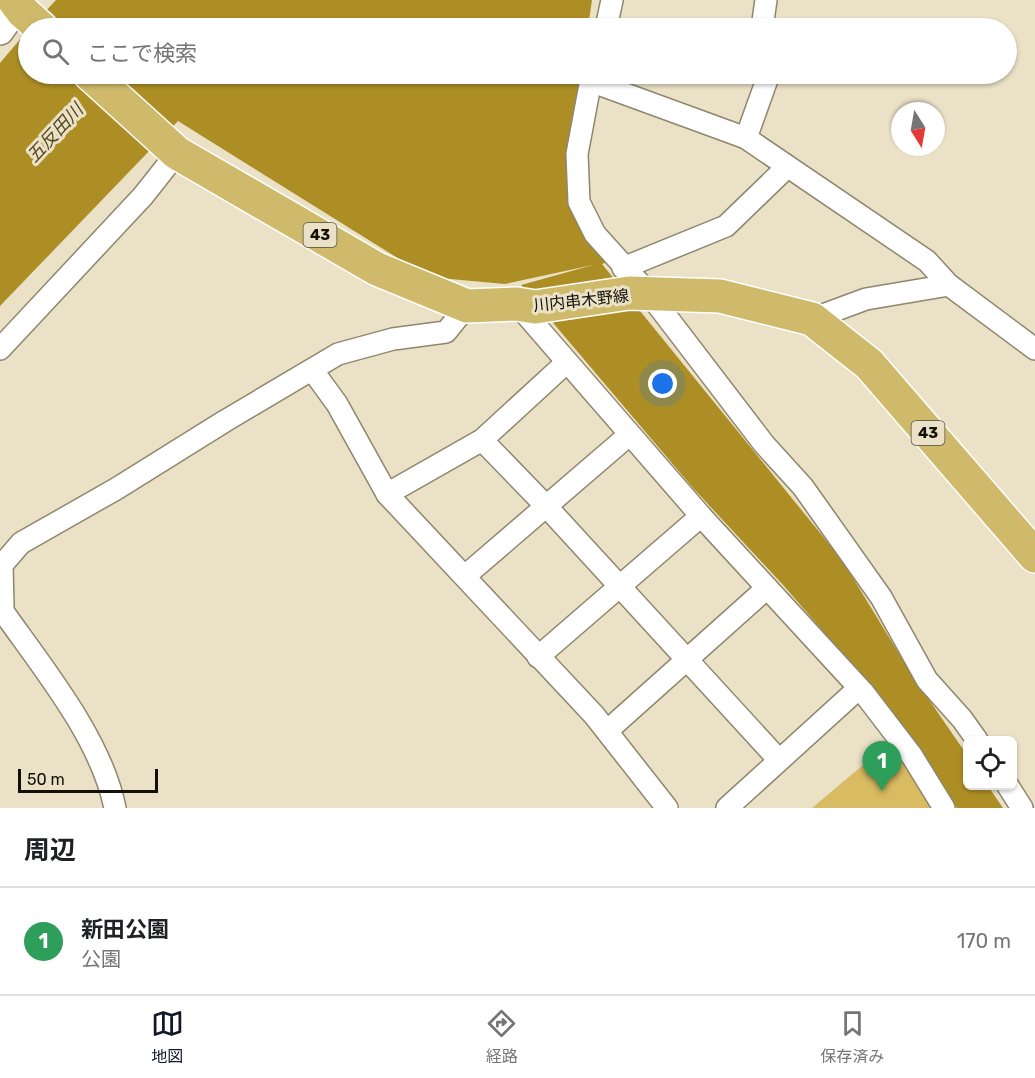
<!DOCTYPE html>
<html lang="ja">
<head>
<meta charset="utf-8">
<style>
  body { margin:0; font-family:Rubik,"Noto Sans JP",sans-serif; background:#f6f6f6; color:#202124 }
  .controls { position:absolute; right:18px; bottom:18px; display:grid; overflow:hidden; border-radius:9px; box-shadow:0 2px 4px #0004 }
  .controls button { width:54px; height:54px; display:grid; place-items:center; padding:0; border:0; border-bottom:2px solid #e0e0e0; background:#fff; color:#202124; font:30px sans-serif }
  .compass { position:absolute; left:891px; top:102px; width:54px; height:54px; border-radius:50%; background:#fff; box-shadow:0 2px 4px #0004; rotate:169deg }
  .scale { position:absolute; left:18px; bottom:15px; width:140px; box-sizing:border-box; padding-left:6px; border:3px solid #141007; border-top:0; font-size:16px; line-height:21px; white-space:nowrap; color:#141007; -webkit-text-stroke:4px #eae1c7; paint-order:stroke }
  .you { position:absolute; left:663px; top:384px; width:21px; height:21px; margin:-15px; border:4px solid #fff; border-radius:50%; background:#1a73e8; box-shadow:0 0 0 9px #1a73e833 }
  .badge { display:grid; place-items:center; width:39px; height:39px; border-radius:50%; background:#111827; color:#fff; font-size:20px; font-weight:700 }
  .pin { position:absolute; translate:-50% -50px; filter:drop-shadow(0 2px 3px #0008) }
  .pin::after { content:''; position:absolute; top:32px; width:21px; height:18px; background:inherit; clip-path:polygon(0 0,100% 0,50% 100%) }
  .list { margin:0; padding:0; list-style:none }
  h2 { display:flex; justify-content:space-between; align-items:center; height:78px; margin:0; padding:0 24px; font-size:26px }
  h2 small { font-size:20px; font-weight:400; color:#757577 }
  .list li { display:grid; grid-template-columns:39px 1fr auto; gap:18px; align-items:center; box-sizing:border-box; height:108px; padding:0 24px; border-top:2px solid #e0e0e0 }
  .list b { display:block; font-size:22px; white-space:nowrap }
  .list p { margin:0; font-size:20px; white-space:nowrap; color:#757577 }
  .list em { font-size:20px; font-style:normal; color:#757577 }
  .icon { flex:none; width:33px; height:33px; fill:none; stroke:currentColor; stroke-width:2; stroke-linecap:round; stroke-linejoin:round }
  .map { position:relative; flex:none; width:1035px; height:808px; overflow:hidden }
  .search { position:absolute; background:#fff; box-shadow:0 2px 4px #0004; left:18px; right:18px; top:18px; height:66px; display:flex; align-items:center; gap:15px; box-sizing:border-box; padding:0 21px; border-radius:33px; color:#757577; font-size:22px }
  .sheet { height:186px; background:#fff }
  nav { display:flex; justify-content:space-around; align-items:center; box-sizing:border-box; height:84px; border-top:2px solid #e0e0e0; background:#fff; font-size:16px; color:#757577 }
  nav a { display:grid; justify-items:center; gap:3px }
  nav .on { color:#111827 }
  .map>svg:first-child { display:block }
  .green { fill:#d9bb61 }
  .water { fill:#ad8e25 }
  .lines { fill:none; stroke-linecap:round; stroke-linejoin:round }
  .minor-casing { stroke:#8e866d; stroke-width:24 }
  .tertiary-casing { stroke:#8e866d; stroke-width:30 }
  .primary-casing { stroke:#fff; stroke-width:36 }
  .minor { stroke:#fff; stroke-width:21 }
  .tertiary { stroke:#fff; stroke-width:27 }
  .primary { stroke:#ceba6a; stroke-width:33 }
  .labels { text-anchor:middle; stroke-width:6; stroke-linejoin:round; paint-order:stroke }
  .shield { fill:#eae1c7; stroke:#544f41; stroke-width:1.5 }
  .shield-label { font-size:15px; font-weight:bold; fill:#141007 }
  .street-label { font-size:16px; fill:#141007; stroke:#eae1c7 }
  .water-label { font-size:18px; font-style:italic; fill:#564920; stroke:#eae1c7 }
</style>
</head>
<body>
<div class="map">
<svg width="1035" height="808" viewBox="0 0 1035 808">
  <rect width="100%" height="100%" fill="#eae1c7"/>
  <polygon class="green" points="894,739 940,808 812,808"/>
  <g class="water">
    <polygon points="56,0 592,0 588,28 30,28"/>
    <polygon points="28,30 28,74 581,74 571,136 574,205 605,263 602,264 842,560 912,675 967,755 968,786 988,786 1003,808 957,808 872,688 784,586 693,488 521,285 593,265 505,284 428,277 178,121 0,306 0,63"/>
  </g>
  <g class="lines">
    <g class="minor-casing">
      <g id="minor">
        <polyline points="606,28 612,0"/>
        <polyline points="762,28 766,0"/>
        <polyline points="592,74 577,154 579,202 595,234 650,295 764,444 803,487 881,597 927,680 962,719 977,740"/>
        <polyline points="590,81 746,138 927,261 949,285 1035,349"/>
        <polyline points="746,138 769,74"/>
        <polyline points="623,268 726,226 787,167"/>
        <polyline points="517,304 701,516 863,692 912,756 944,808"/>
        <polyline points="812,319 866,299 949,285"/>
        <polyline points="0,349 143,196 177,153"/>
        <polyline points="313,371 337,404 387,494 594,715 667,808"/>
        <polyline points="482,440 546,506 779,760"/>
        <polyline points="387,494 482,440 567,362"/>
        <polyline points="465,576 629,435"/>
        <path d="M2 610C42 667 101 738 115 808"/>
        <polyline points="0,612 3,607 2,565 21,543 116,489 225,421 338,354 393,339 446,332 467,306"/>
        <polyline points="538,657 701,516"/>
        <polyline points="607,731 767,588"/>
        <polyline points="1008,786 1022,808"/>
        <polyline points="727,808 859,688"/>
      </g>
    </g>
    <g class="tertiary-casing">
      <polyline id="tertiary" points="0,31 22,0"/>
    </g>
    <g class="primary-casing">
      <g id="primary">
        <polyline points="14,0 23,12 41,28"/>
        <polyline points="90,74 177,153 377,269 467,306 517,304 535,307 629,293 720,296 812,319 869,364 1035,556"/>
      </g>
    </g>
    <use href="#minor" class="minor"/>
    <use href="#tertiary" class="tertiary"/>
    <use href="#primary" class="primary"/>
  </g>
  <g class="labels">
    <g class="shield">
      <rect x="303.5" y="223" width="33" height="24" rx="4.5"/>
      <rect x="911.5" y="421" width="33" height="24" rx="4.5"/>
    </g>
    <g class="shield-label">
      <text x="320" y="240">43</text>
      <text x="928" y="438">43</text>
    </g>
    <g class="street-label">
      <text transform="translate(581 300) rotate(-6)" y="6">川内串木野線</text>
    </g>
    <g class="water-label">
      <text transform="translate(55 133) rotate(-47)" y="6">五反田川</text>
    </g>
  </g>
</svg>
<div class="controls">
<button><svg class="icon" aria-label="locate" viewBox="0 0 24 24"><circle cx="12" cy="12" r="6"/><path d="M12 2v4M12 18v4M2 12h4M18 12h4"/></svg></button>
</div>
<svg class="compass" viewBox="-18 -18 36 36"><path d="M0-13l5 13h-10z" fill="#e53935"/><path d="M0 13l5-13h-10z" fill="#757577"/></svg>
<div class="scale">50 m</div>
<div class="you"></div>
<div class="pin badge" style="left:882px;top:791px;background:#2e9e5b">1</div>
<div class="search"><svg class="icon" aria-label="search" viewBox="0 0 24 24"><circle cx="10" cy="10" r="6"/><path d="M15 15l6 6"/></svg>ここで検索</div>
</div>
<section class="sheet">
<h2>周辺<small></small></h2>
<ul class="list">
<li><span class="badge" style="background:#2e9e5b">1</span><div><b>新田公園</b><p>公園</p></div><em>170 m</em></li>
</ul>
</section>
<nav>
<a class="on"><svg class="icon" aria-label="map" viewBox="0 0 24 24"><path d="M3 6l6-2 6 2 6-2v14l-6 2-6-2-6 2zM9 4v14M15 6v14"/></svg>地図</a>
<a><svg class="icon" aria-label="directions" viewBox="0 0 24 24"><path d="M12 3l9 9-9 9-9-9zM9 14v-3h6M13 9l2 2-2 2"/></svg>経路</a>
<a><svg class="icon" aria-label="saved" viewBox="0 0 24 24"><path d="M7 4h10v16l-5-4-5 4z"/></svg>保存済み</a>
</nav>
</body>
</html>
